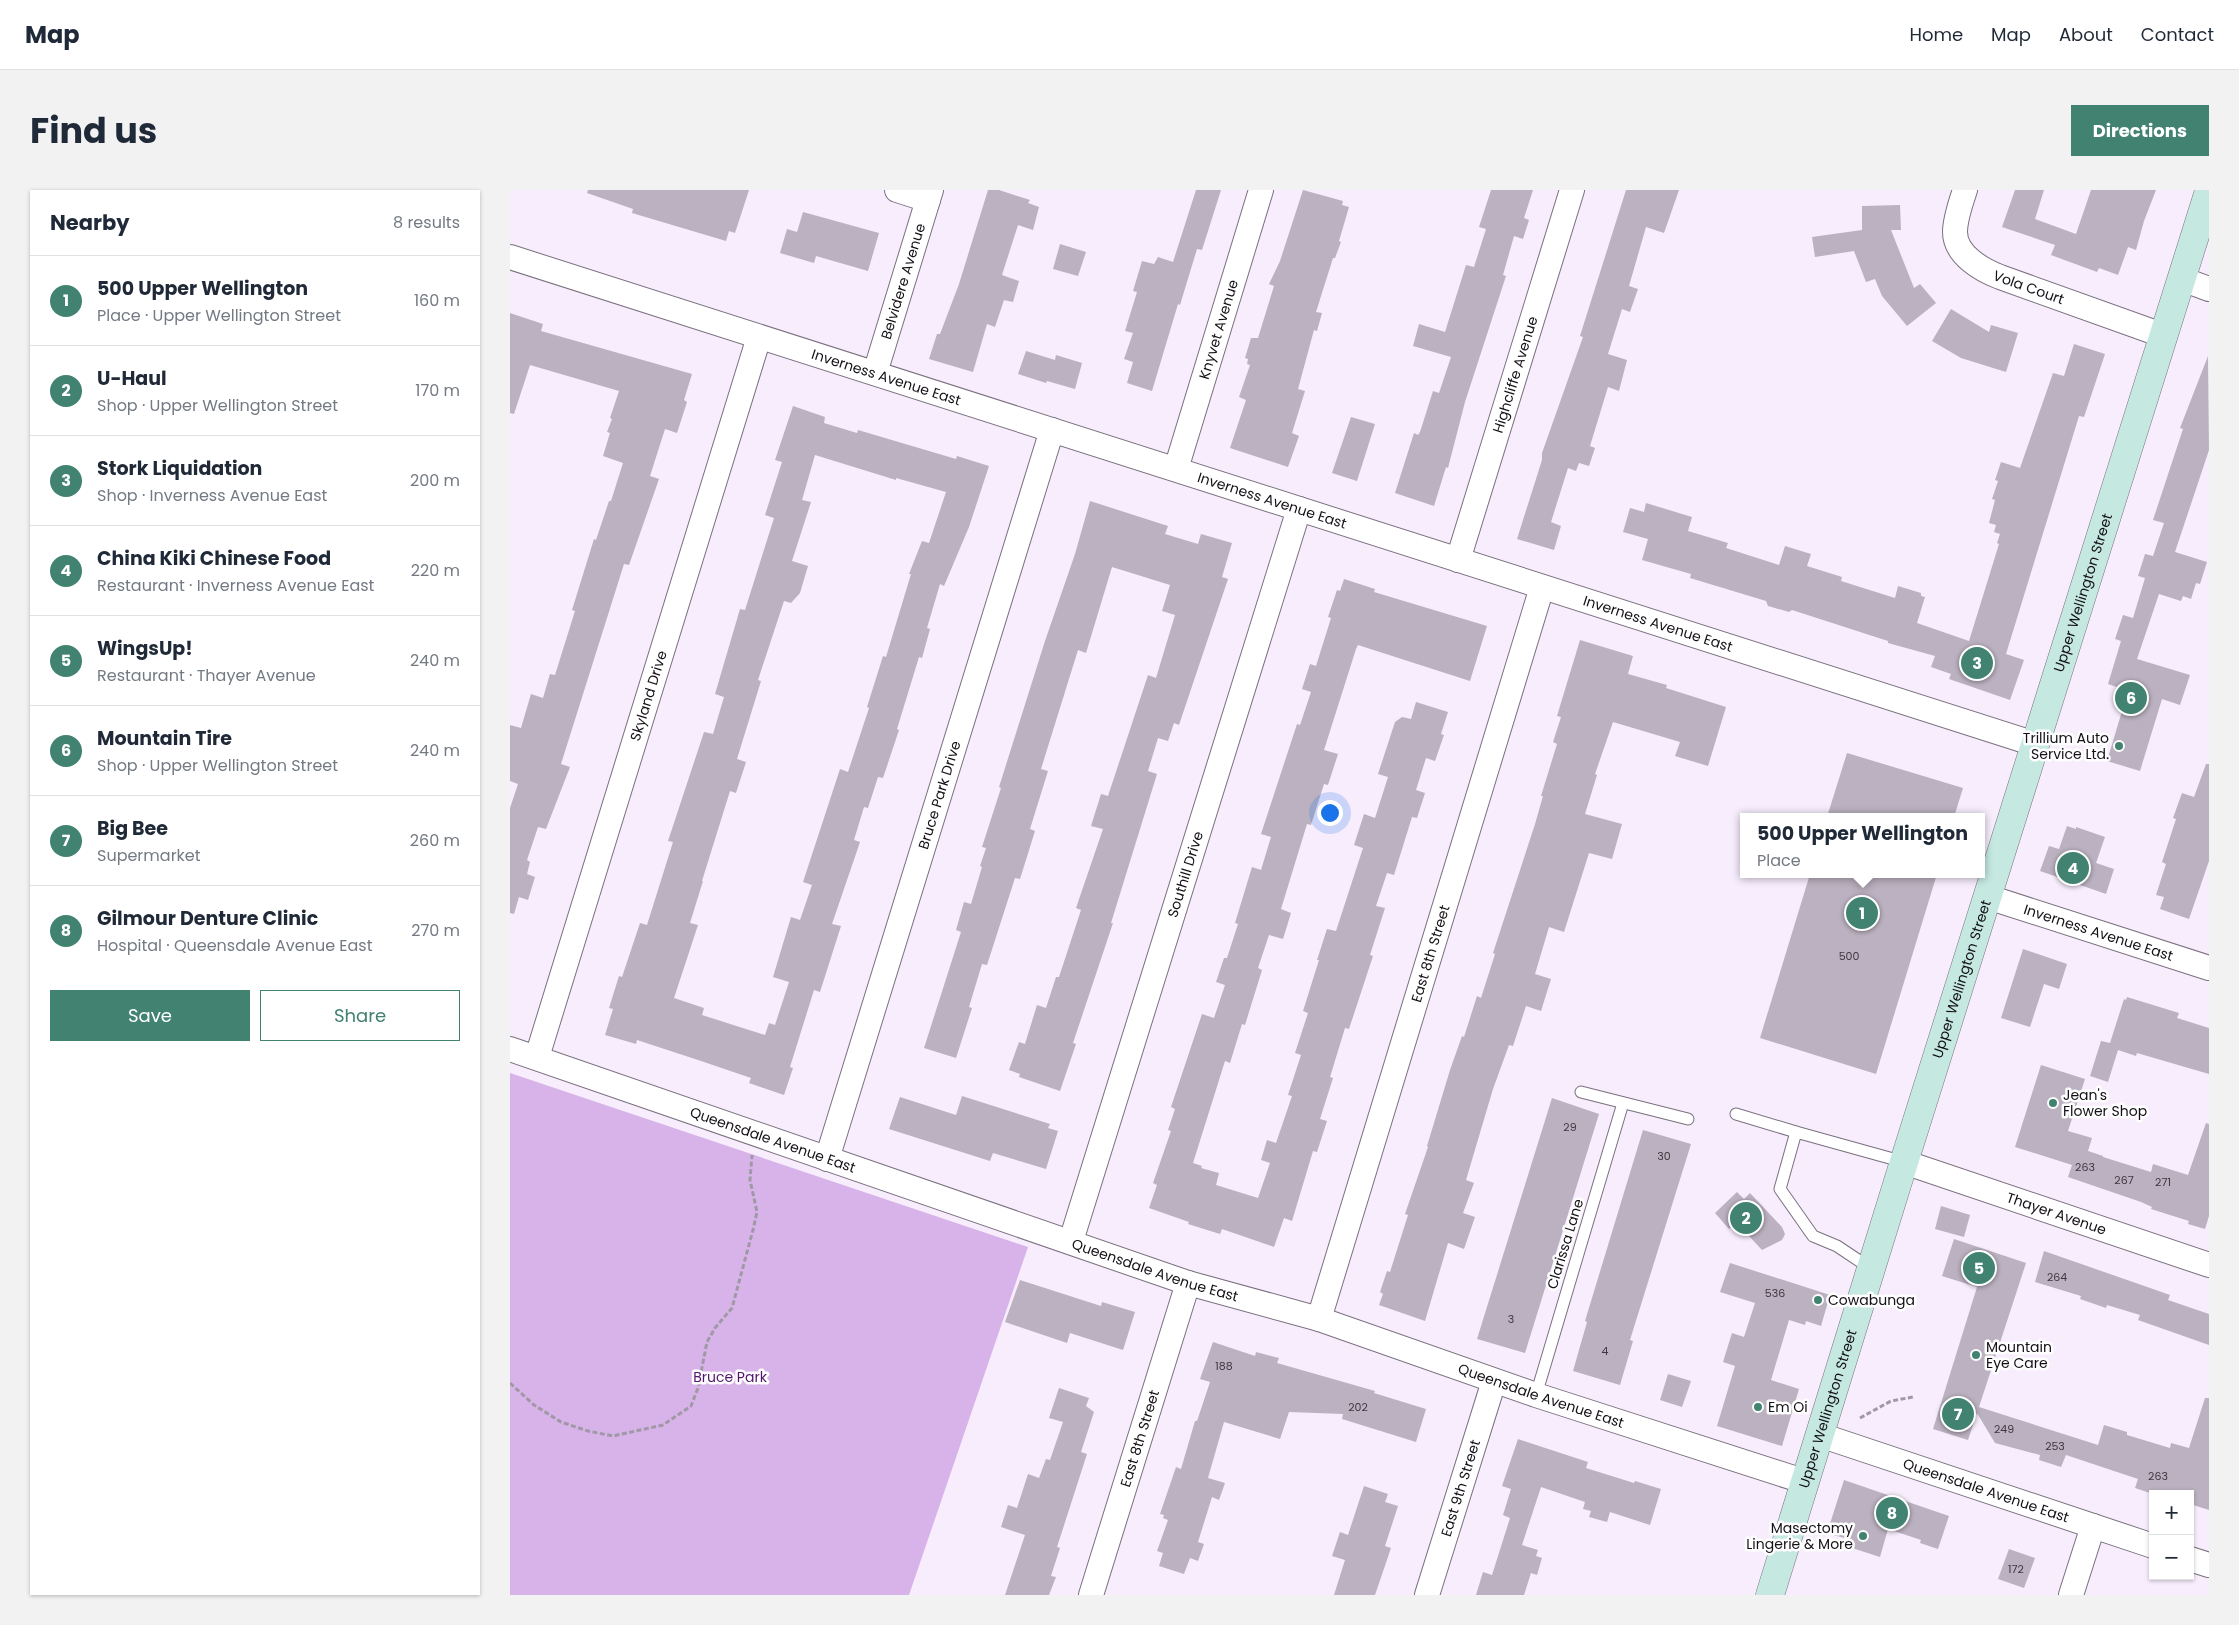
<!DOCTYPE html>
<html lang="en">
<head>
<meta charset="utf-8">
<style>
  body { margin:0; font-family:Poppins,sans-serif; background:#f2f2f3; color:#1f2937 }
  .controls { position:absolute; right:15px; bottom:15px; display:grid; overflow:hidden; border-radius:0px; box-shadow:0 1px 4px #0004 }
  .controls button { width:45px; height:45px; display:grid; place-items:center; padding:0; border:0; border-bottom:1px solid #e0e1e3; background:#fff; color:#1f2937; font:25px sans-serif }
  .you { position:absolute; left:819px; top:622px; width:18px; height:18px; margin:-12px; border:4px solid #fff; border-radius:50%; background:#1a73e8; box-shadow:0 0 0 8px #1a73e833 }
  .badge { display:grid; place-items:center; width:32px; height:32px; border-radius:50%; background:#418271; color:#fff; font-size:16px; font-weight:700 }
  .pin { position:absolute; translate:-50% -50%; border:2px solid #fff; box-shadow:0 1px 5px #0006 }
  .popup { position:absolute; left:1230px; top:623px; width:245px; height:65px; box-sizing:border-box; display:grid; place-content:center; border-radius:0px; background:#fff; filter:drop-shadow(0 1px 4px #0005); font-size:16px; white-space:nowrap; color:#747a83 }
  .popup b { font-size:19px; color:#1f2937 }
  .popup::after { content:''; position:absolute; left:50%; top:100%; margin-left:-10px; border:10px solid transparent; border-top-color:#fff }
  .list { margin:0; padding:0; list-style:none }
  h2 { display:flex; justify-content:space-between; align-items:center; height:65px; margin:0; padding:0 20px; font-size:21px }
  h2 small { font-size:16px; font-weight:400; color:#747a83 }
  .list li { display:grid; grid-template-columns:32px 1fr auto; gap:15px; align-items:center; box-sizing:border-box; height:90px; padding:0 20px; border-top:1px solid #e0e1e3 }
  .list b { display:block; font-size:19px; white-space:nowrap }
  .list p { margin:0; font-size:16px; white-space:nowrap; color:#747a83 }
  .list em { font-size:16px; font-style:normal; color:#747a83 }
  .actions { display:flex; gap:10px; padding:15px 20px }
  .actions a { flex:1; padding:11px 0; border:1px solid #418271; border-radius:0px; text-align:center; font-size:18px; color:#418271 }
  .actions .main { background:#418271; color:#fff }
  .map { position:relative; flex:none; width:1699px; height:1405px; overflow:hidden; border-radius:0px }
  header { display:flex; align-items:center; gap:30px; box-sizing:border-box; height:70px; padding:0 25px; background:#fff; border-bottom:1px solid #e0e1e3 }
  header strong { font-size:24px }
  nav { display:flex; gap:28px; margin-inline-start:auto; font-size:18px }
  .intro { display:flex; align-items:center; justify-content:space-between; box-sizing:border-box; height:120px; padding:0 30px }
  h1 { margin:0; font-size:35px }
  .button { padding:12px 22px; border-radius:0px; background:#418271; color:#fff; font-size:18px; font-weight:700 }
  main { display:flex; gap:30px; padding:0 30px }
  aside { flex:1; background:#fff; border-radius:0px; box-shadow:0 1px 4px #0004 }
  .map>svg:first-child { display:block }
  .green { fill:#d7b3e9 }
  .building { fill:#bbb1c0; fill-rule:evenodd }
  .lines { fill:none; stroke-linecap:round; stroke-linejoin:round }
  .service-casing { stroke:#7a707e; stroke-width:13 }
  .minor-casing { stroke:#7a707e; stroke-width:26 }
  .secondary-casing { stroke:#7a707e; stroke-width:29 }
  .path { stroke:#a099a5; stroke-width:3; stroke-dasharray:5 2.5; stroke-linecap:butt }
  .service { stroke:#fff; stroke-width:11 }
  .minor { stroke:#fff; stroke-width:24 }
  .secondary { stroke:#c5e9e1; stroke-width:28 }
  .poi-dot { fill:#418271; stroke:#fefefe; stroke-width:2 }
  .labels { text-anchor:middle; stroke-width:5; stroke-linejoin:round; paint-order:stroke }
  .number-label { font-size:11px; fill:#3e3840 }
  .street-label { font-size:14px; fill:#141016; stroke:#fefefe }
  .poi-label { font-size:14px; fill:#141016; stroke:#fefefe; text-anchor:start }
  .park-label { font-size:14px; fill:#53156b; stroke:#fefefe }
</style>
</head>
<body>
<header>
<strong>Map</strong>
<nav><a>Home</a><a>Map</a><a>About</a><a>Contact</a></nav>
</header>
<div class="intro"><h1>Find us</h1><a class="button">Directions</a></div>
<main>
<aside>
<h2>Nearby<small>8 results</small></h2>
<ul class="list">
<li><span class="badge">1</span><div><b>500 Upper Wellington</b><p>Place · Upper Wellington Street</p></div><em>160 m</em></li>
<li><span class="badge">2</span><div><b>U-Haul</b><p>Shop · Upper Wellington Street</p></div><em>170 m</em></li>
<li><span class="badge">3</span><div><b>Stork Liquidation</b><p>Shop · Inverness Avenue East</p></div><em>200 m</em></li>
<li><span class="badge">4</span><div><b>China Kiki Chinese Food</b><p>Restaurant · Inverness Avenue East</p></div><em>220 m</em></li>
<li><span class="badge">5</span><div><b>WingsUp!</b><p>Restaurant · Thayer Avenue</p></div><em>240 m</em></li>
<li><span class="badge">6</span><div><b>Mountain Tire</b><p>Shop · Upper Wellington Street</p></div><em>240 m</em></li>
<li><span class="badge">7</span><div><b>Big Bee</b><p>Supermarket</p></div><em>260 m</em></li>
<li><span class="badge">8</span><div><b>Gilmour Denture Clinic</b><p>Hospital · Queensdale Avenue East</p></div><em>270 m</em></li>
</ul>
<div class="actions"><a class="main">Save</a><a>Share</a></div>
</aside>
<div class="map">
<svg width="1699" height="1405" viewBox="0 0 1699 1405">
  <rect width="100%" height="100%" fill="#f7edfd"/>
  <polygon class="green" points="0,883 518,1057 399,1405 0,1405"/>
  <g class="building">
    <polygon points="78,0 239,0 225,43 219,41 216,51 122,23 123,19 77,3"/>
    <polygon points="478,0 489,0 520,10 518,13 529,17 523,40 508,35 492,85 509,91 503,112 494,110 485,137 477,134 463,182 419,169 427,144 430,144 449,94"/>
    <polygon points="686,0 711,0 692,60 687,59 670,115 668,114 642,201 617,193 623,172 614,169 623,143 615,141 627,102 623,101 632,71 644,74 648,67 663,72"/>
    <polygon points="793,0 833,11 832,15 839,17 829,51 831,52 825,68 823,68 806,122 812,123 807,141 804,140 788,199 795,201 782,243 789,246 778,277 720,258 736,210 729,207 740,175 737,174 738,169 735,168 741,148 748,148 764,96 759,94 770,71"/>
    <polygon points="981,0 1023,0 1014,28 1019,30 1013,49 1004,46 993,85 996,86 955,212 938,278 936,277 924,316 885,303 904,243 908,245 910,242 923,201 929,203 941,167 903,156 909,134 935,142 956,75 964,77 976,39 969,37"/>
    <polygon points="1116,0 1169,0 1154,43 1136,37 1119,96 1128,99 1120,122 1112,119 1098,164 1117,170 1109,201 1098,197 1080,256 1085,258 1079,276 1069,273 1066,281 1058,278 1041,332 1051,336 1044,360 1007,349 1032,270 1032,263 1073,147 1070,146"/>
    <polygon points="1505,0 1534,0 1525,29 1566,44 1581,0 1646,0 1634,31 1626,60 1618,57 1608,85 1589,78 1587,82 1541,65 1545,55 1492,37"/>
    <polygon points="1390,15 1391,40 1381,40 1404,98 1410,94 1426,113 1397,136 1372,106 1365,89 1356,92 1344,61 1305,67 1302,47 1352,40 1352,16"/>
    <polygon points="293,22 369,43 358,81 306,66 304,73 270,63 277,39 287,42"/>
    <polygon points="550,54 576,62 568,86 543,79"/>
    <polygon points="1441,119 1479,142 1481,135 1508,143 1496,182 1451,168 1422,151"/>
    <polygon points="0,123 33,134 31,141 182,184 174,210 177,212 167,243 155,239 140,286 149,289 119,375 114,374 51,574 60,577 36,639 28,637 17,670 20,672 17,684 25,687 18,710 9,707 4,724 0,723 0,618 8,594 0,591 0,535 11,538 21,504 33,508 40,484 45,485 65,421 62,420 84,349 86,350 99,311 101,311 113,273 93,266 100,243 97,242 102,229 100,228 109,201 20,175 4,224 0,223"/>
    <polygon points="1564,154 1595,164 1574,227 1569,226 1496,464 1514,470 1500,510 1439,489 1441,484 1421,477 1425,466 1378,453 1378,451 1282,420 1279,422 1258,416 1256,411 1180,388 1181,384 1132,370 1138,349 1113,342 1120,318 1134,322 1136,313 1182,327 1178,341 1218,353 1216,358 1269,375 1275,356 1301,364 1297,376 1332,387 1331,391 1385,408 1388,396 1411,403 1411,406 1415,407 1407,433 1459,451 1489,354 1487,353 1490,344 1484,342 1486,335 1479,333 1485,310 1482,309 1488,291 1485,290 1491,272 1510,278 1543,183 1554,186"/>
    <polygon points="516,161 545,170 546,165 572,173 565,199 537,191 536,193 508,184"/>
    <polygon points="1698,166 1699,260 1665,362 1697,372 1690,394 1686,393 1681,409 1673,406 1671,411 1649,404 1627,469 1680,485 1670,515 1652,509 1630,581 1597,571 1618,501 1598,494 1611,451 1605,449 1613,425 1623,428 1635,388 1628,386 1635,364 1643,366 1654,333 1643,330 1673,239 1670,238"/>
    <path d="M283 216 315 227 314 233 347 243 348 240 446 269 447 266 479 276 459 337 434 396 430 394 417 438 420 439 412 468 409 467 387 539 389 540 373 588 368 587 358 618 354 617 344 650 350 652 322 734 331 736 310 802 304 800 280 877 283 878 274 905 239 893 241 888 191 871 127 850 126 854 95 845 103 819 99 818 109 786 112 787 130 733 137 735 163 652 158 651 194 542 203 544 214 507 205 504 230 419 235 420 264 328 255 325 272 272 265 270ZM305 265 386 290V288L436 302 419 353 412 351 399 384H401L376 467 373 466 357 517 359 518 338 582 330 579 293 692 302 695 290 730 281 727 263 787 279 792 265 835 259 833 255 845 192 825 194 818 164 808 188 735 180 733 193 691H192L220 601 226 603 236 572 227 569 251 491 248 490 274 411 281 413 290 403 298 376 282 371 301 312 292 310Z"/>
    <polygon points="841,227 865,234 847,291 822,283"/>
    <polygon points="580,311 658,336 655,344 688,354 691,344 722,353 712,387 718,389 669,535 664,533 658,551 648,548 638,581 647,584 601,733 603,733 563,853 566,854 550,901 509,887 510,884 499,880 509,852 515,854 527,815 536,818 546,787 549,787 571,720 566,718 593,639 581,636 591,604 598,606 638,485 646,488 665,425 652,421 660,395 602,377 576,463 568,460 531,579 538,581 520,639 525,641 510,689 505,688 477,775 472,774 459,817 462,818 446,868 414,858 451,742 446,740 454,712 461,714 472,677 470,676 476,658 472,657 491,598 489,597 535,451 565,364"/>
    <polygon points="834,389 865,399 864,402 977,436 960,491 848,455 846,459 814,560 828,564 818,595 814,594 801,635 797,634 771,719 781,723 773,749 759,745 748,778 752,780 735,835 732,834 720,873 715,871 683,973 692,976 691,978 709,983 706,995 748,1008 760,973 751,970 757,950 766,953 782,906 778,905 791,865 785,863 798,823 793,821 809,770 807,770 817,739 826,741 853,658 844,655 854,624 865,628 878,587 868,584 885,532 892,527 901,529 906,512 938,522 931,544 934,545 925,571 916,568 906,600 915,603 907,628 902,627 884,685 877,683 866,716 875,718 860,765 863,766 839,839 835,838 820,887 823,888 810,929 817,931 807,962 803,961 782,1031 774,1028 764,1057 712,1039 710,1044 678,1034 679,1032 639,1018 647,995 643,993 661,941 658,940 665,919 661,917 692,824 704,828 715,795 706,792 714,768 717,768 728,734 725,733 742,677 751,680 761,647 751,644 787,534 790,535 801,502 792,499 800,474 806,476 821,428 818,427 827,400 830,401"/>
    <polygon points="1070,450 1123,466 1118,484 1157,495 1156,498 1216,517 1198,576 1165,566 1170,552 1103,532 1085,584 1087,585 1075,624 1112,634 1102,669 1079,663 1054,742 1039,737 1025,784 1041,789 1031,821 1016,816 1003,856 999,855 983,899 956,990 964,993 953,1023 965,1027 954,1059 938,1053 915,1131 869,1115 873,1104 870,1102 877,1081 880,1082 898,1025 895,1024 918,957 917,956 940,880 952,846 954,847 967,806 971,808 985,764 983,763 1025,634 1033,606 1031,606 1047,554 1043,552 1051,527 1047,526"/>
    <polygon points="1337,563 1453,598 1444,627 1317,627"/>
    <polygon points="1696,574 1699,574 1699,671 1679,729 1650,719 1654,707 1646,705 1656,674 1652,672 1666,629 1663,628 1672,603 1684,607"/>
    <polygon points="1557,636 1566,639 1566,637 1595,647 1586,673 1604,679 1596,704 1530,681 1539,656 1549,659"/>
    <polygon points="1300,684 1427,684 1366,884 1250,848"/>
    <polygon points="1513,759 1557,774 1549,799 1534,794 1520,837 1491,828"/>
    <polygon points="1617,807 1669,823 1667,828 1699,838 1699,884 1627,863 1626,866 1608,860 1598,892 1580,886 1591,851 1600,853 1614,809 1616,810"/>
    <polygon points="1531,875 1575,889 1558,941 1582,948 1578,961 1593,966 1593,967 1641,982 1643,974 1678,985 1696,933 1699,934 1699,1026 1695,1039 1678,1034 1679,1031 1641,1019 1642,1017 1631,1012 1558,987 1562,975 1505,957"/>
    <polygon points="452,906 540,934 538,938 548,941 536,979 483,963 480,971 379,939 390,907 446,925"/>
    <polygon points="1042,908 1089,924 1015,1163 967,1149"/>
    <polygon points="1133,940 1181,954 1120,1150 1123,1151 1110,1195 1063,1181 1077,1132 1075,1131"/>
    <polygon points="1227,1002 1234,1009 1240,1003 1272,1037 1275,1044 1272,1050 1252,1060 1226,1032 1219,1039 1205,1023"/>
    <polygon points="1431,1016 1460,1025 1454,1047 1425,1039"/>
    <polygon points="1444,1049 1516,1073 1469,1217 1588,1255 1594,1235 1617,1242 1617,1245 1660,1258 1661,1253 1679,1258 1695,1208 1699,1208 1699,1320 1680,1314 1680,1304 1643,1304 1625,1298 1628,1289 1556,1265 1551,1277 1529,1270 1530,1265 1485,1253 1467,1223 1458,1250 1423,1239 1467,1097 1432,1086"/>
    <polygon points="1534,1061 1643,1099 1660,1105 1658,1110 1699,1124 1699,1155 1628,1130 1630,1125 1597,1115 1596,1118 1570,1109 1571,1106 1525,1092"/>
    <polygon points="1220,1073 1320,1105 1311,1136 1296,1131 1295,1135 1279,1130 1261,1190 1289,1199 1272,1256 1207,1236 1225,1176 1213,1172 1222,1143 1234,1147 1245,1113 1210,1102"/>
    <polygon points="510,1090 591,1116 592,1112 625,1122 613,1160 560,1143 557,1153 495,1132"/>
    <polygon points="703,1152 745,1166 746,1162 769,1168 767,1173 865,1201 864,1203 916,1219 906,1252 832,1229 833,1224 779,1222 770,1249 714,1232 698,1288 715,1293 709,1310 702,1307 688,1352 694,1354 688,1371 680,1368 674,1384 649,1376 653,1363 647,1361 658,1330 653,1328 654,1325 650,1324 666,1277 671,1279 685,1231 687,1231 700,1192 690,1189"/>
    <polygon points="1158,1184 1181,1191 1172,1217 1150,1210"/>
    <polygon points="549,1198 579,1208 576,1216 584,1222 571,1262 577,1264 547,1357 550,1358 541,1386 546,1387 539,1405 495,1405 515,1345 491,1337 498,1315 507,1318 518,1284 529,1288 536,1269 540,1270 553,1232 539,1228"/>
    <polygon points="1008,1249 1078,1272 1076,1278 1124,1293 1125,1291 1151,1299 1140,1335 1100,1322 1097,1332 1079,1327 1081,1321 1073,1319 1075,1312 1031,1297 1012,1355 1028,1360 1026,1366 1032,1368 1027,1385 1021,1383 1014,1405 966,1405 973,1382 982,1385 1000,1328 993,1325 1001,1299 992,1296"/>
    <polygon points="1334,1290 1439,1326 1428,1359 1410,1353 1411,1350 1378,1339 1370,1367 1339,1357 1341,1350 1317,1343"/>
    <polygon points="854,1296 878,1304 875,1312 888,1316 875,1356 881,1358 865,1405 824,1405 835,1370 822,1366 830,1342 838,1345"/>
    <polygon points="1499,1359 1525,1368 1514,1398 1488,1389"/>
  </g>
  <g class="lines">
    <g class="service-casing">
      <g id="service">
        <polyline points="1071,902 1178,929"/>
        <polyline points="1226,924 1286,942"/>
        <polyline points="1360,1078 1327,1056 1303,1046 1270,999 1286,942 1394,972"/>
        <polyline points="1026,1205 1113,913"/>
      </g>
    </g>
    <g class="minor-casing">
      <g id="minor">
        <polyline points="387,0 418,10"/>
        <path id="s1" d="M1455 0C1451 12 1445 29 1445 42 1445 65 1472 80 1490 87L1652 145"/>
        <path id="s2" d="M0 67 1525 554"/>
        <polyline points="1672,89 1699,99"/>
        <path id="s3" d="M365 183 421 0"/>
        <path id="s4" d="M666 279 751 0"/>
        <path id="s5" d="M948 370 1062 0"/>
        <path id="s6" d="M1478 707 1699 778"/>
        <path id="s7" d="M0 859 678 1093 809 1129 1026 1205 1296 1292"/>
        <path id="s8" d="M27 867 249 147"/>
        <path id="s9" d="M317 969 542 240"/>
        <path id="s10" d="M1394 972 1699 1075"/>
        <path id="s11" d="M561 1051 789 319"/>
        <path id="s12" d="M809 1129 1032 397"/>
        <path id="s13" d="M1310 1245 1643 1356"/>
        <polyline points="1680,1369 1699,1375"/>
        <path id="s14" d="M581 1405 678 1093"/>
        <path id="s15" d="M917 1405 984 1191"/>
        <polyline points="1561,1405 1583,1336"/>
      </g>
    </g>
    <g class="secondary-casing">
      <g id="secondary">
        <path id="s16" d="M1260 1405 1394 972 1699 1"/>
      </g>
    </g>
    <g class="path">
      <polyline points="0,1193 24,1215 51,1232 78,1241 103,1246 153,1235 181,1216 188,1198 197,1152 205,1138 222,1118 243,1040 247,1022 240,990 242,965"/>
      <polyline points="1350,1228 1381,1211 1403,1207"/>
    </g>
    <use href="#service" class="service"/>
    <use href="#minor" class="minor"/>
    <use href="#secondary" class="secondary"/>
  </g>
  <g class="poi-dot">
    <circle cx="1609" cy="556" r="5"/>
    <circle cx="1543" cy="913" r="5"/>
    <circle cx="1308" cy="1110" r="5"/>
    <circle cx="1466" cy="1165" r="5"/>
    <circle cx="1248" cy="1217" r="5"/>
    <circle cx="1353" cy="1346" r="5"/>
  </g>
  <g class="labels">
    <g class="number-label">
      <text x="1339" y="770">500</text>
      <text x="1060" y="941">29</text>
      <text x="1154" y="970">30</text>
      <text x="1575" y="981">263</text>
      <text x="1614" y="994">267</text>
      <text x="1653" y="996">271</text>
      <text x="1547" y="1091">264</text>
      <text x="1265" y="1107">536</text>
      <text x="1001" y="1133">3</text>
      <text x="1095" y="1165">4</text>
      <text x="714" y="1180">188</text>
      <text x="848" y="1221">202</text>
      <text x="1494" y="1243">249</text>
      <text x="1545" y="1260">253</text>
      <text x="1648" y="1290">263</text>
      <text x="1506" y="1383">172</text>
    </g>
    <g class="street-label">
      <text dy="5" stroke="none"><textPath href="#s3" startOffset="96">Belvidere Avenue</textPath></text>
      <text dy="5" stroke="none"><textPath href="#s1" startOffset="141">Vola Court</textPath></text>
      <text dy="5" stroke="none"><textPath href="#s4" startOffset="146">Knyvet Avenue</textPath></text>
      <text dy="5" stroke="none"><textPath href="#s5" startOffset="194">Highcliffe Avenue</textPath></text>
      <text dy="5" stroke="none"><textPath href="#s2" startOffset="395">Inverness Avenue East</textPath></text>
      <text dy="5" stroke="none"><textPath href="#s2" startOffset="800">Inverness Avenue East</textPath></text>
      <text dy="5" stroke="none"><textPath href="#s16" startOffset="1050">Upper Wellington Street</textPath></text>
      <text dy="5" stroke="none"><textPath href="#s2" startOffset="1205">Inverness Avenue East</textPath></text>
      <text dy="5" stroke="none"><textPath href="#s8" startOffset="378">Skyland Drive</textPath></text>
      <text dy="5" stroke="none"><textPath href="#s9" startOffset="381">Bruce Park Drive</textPath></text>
      <text dy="5" stroke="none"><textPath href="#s11" startOffset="384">Southill Drive</textPath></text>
      <text dy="5" stroke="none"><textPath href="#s6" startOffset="116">Inverness Avenue East</textPath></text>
      <text dy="5" stroke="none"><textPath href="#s12" startOffset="382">East 8th Street</textPath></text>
      <text dy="5" stroke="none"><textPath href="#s16" startOffset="645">Upper Wellington Street</textPath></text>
      <text dy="5" stroke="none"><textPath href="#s7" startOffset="278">Queensdale Avenue East</textPath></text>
      <text dy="5" stroke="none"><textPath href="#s10" startOffset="161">Thayer Avenue</textPath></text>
      <text transform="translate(1055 1054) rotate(-73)" y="5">Clarissa Lane</text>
      <text dy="5" stroke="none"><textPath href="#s7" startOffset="682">Queensdale Avenue East</textPath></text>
      <text dy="5" stroke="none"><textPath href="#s7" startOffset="1088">Queensdale Avenue East</textPath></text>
      <text dy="5" stroke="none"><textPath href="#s16" startOffset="195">Upper Wellington Street</textPath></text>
      <text dy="5" stroke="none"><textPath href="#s14" startOffset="164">East 8th Street</textPath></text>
      <text dy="5" stroke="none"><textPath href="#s15" startOffset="112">East 9th Street</textPath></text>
      <text dy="5" stroke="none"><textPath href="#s13" startOffset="175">Queensdale Avenue East</textPath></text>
    </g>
    <g class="poi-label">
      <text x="1599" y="553" text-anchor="end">Trillium Auto<tspan x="1599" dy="16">Service Ltd.</tspan></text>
      <text x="1553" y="910">Jean's<tspan x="1553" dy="16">Flower Shop</tspan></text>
      <text x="1318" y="1115">Cowabunga</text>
      <text x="1476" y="1162">Mountain<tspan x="1476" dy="16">Eye Care</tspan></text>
      <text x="1258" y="1222">Em Oi</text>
      <text x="1343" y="1343" text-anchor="end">Masectomy<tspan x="1343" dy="16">Lingerie &amp; More</tspan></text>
    </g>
    <g class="park-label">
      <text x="220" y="1192">Bruce Park</text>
    </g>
  </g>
</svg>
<div class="controls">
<button>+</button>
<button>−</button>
</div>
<div class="you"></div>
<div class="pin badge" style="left:1352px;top:723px">1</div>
<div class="popup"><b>500 Upper Wellington</b>Place</div>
<div class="pin badge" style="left:1236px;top:1028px">2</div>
<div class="pin badge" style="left:1467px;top:473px">3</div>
<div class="pin badge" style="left:1563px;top:678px">4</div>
<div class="pin badge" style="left:1469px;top:1078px">5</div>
<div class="pin badge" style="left:1621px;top:508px">6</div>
<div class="pin badge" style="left:1448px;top:1224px">7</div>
<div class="pin badge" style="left:1382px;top:1323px">8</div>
</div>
</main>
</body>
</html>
